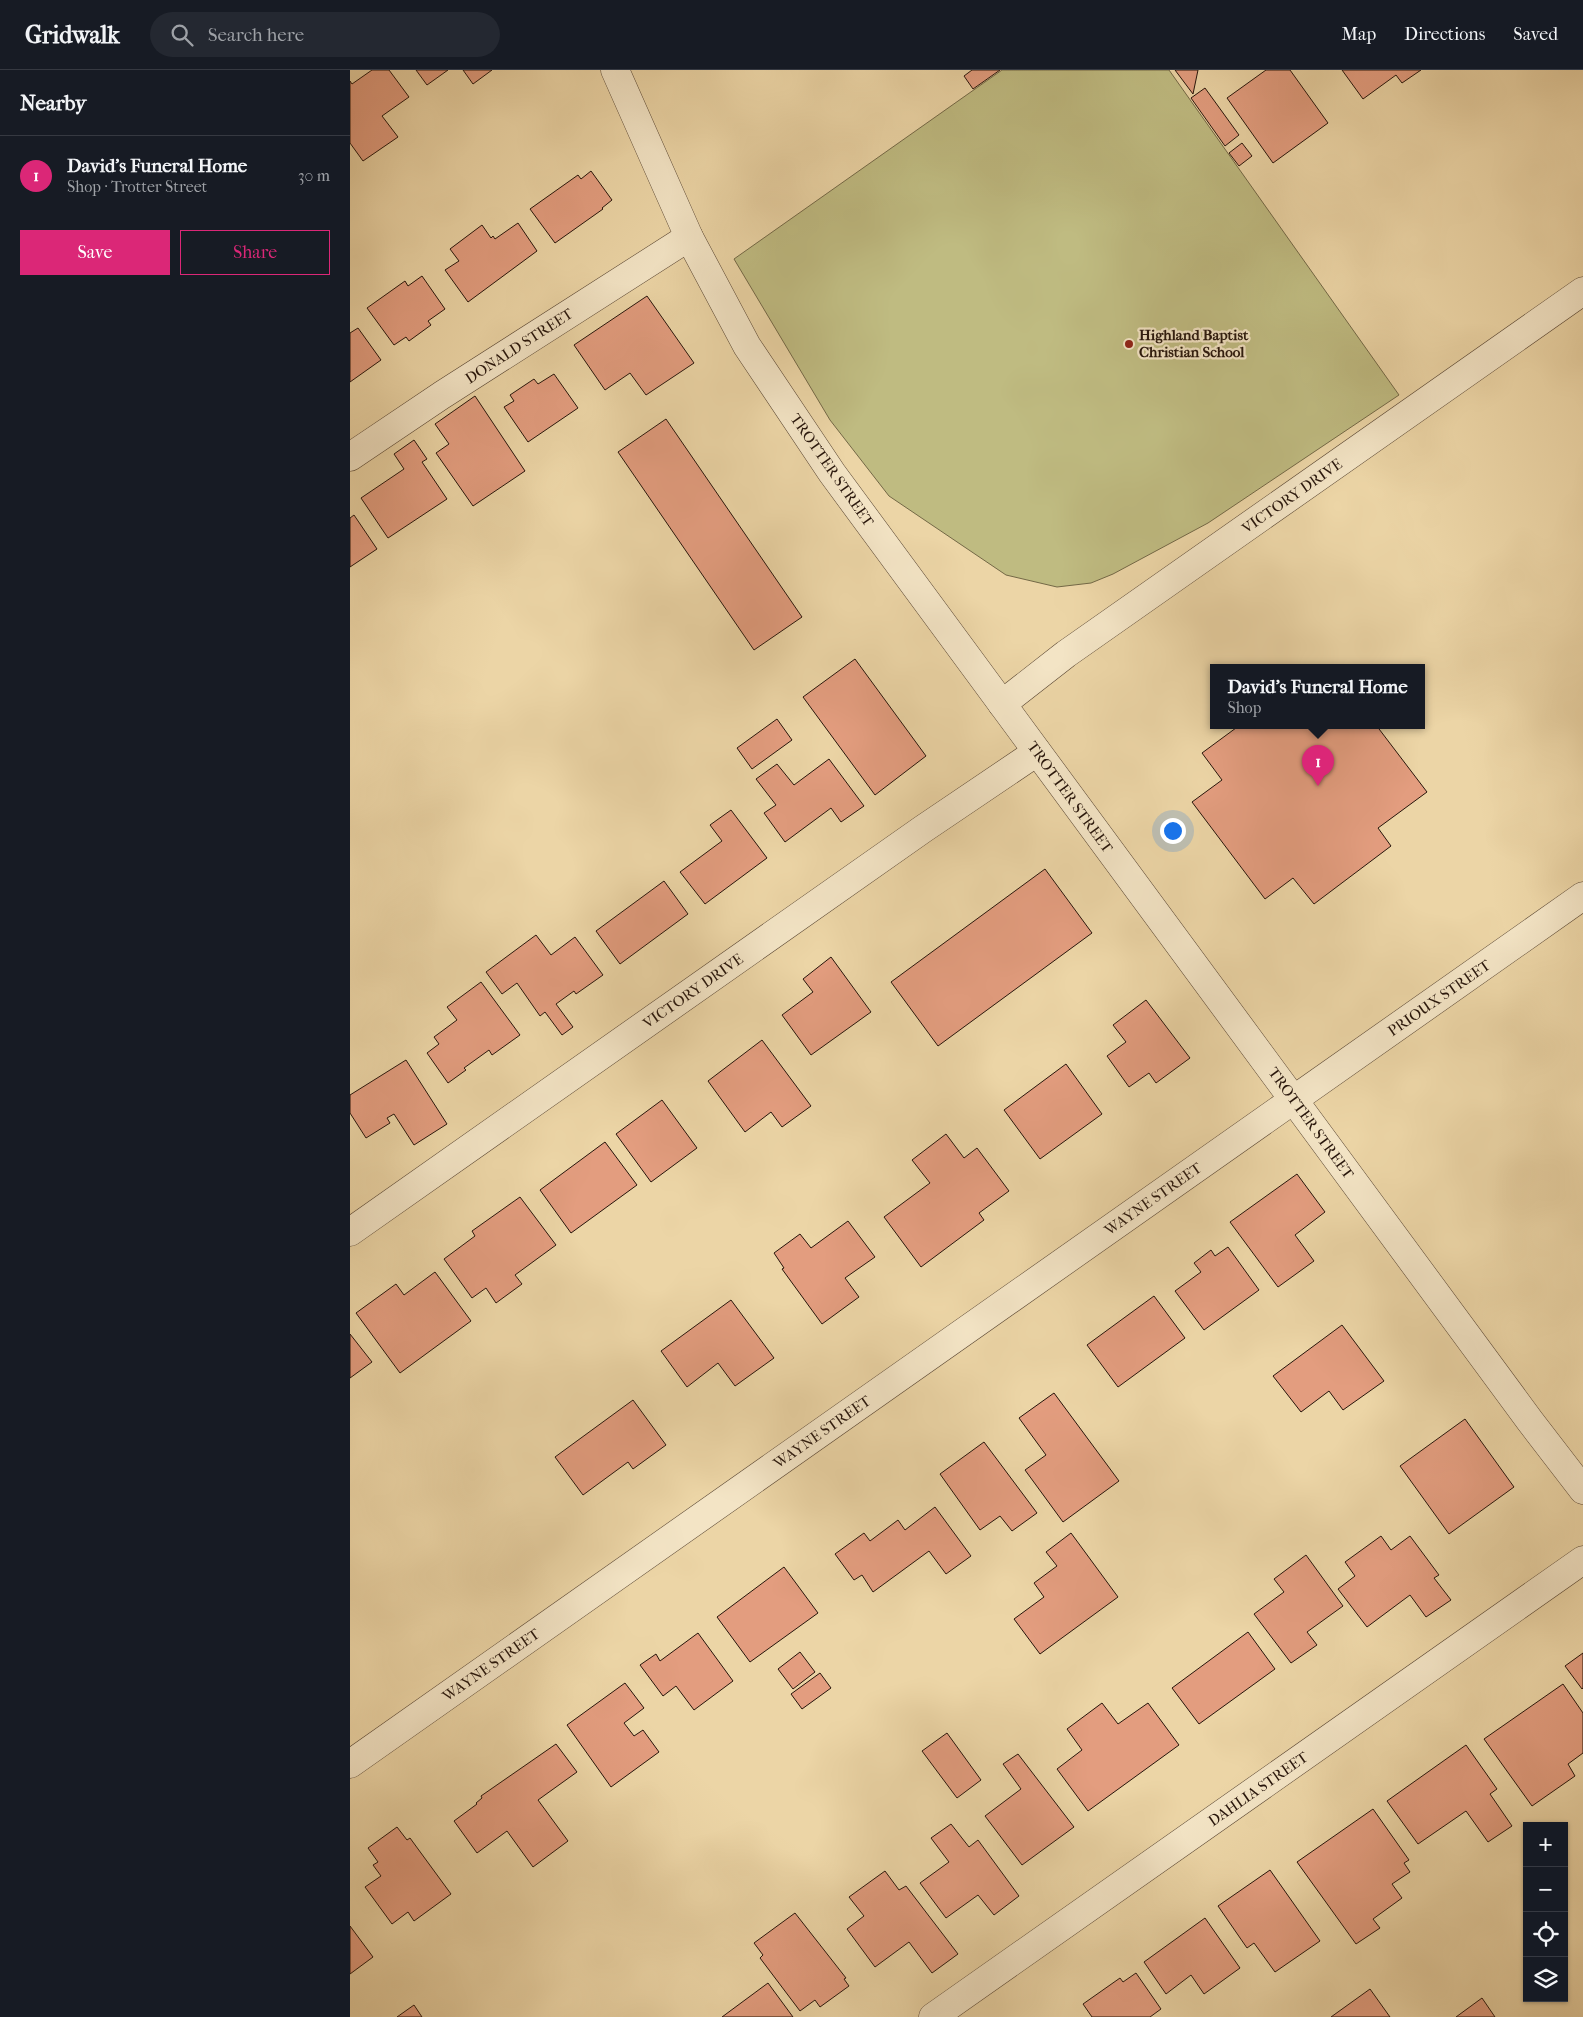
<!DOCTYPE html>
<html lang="en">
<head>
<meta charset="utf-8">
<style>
  body { margin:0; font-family:"IM FELL French Canon",serif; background:#242831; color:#f1f3f6 }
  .controls { position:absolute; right:15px; bottom:15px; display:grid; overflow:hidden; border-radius:0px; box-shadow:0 1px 4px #0004 }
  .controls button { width:45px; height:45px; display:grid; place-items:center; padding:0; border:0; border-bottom:1px solid #363941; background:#171b24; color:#f1f3f6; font:25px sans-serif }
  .you { position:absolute; left:822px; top:760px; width:18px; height:18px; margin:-12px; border:4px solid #fff; border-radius:50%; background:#1a73e8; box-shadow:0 0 0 8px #1a73e833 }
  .badge { display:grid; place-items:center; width:32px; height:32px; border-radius:50%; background:#db2777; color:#fff; font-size:16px; font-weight:700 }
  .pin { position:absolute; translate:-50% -41px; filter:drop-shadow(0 1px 2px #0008) }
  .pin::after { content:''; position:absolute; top:26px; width:18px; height:15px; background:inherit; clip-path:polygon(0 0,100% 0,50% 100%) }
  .popup { position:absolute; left:860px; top:594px; width:215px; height:65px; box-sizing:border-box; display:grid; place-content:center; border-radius:0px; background:#171b24; filter:drop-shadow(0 1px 4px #0005); font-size:16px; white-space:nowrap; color:#9ea1a6 }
  .popup b { font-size:19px; color:#f1f3f6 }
  .popup::after { content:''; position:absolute; left:50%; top:100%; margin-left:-10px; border:10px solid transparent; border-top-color:#171b24 }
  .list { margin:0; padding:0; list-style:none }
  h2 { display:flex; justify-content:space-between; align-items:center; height:65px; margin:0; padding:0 20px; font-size:21px }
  h2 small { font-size:16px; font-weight:400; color:#9ea1a6 }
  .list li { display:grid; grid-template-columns:32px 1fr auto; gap:15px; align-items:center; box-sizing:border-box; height:80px; padding:0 20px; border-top:1px solid #363941 }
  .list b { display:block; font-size:19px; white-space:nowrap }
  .list p { margin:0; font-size:16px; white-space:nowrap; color:#9ea1a6 }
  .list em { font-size:16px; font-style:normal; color:#9ea1a6 }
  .actions { display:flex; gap:10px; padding:15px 20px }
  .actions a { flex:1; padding:11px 0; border:1px solid #db2777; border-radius:0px; text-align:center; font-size:18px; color:#db2777 }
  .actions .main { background:#db2777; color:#fff }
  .icon { flex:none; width:28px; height:28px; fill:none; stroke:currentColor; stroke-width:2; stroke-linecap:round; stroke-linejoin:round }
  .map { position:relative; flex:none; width:1233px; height:1947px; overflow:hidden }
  header { display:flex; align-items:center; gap:30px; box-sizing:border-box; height:70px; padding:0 25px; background:#171b24; border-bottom:1px solid #363941 }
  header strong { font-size:24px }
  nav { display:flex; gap:28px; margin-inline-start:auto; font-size:18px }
  .search { width:350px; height:45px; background:#242831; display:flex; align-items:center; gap:12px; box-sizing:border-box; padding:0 18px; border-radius:28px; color:#9ea1a6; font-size:19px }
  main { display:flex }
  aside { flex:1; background:#171b24 }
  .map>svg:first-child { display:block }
  .green { fill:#bfbb81; stroke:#736846 }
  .building { fill:#e39d7f; stroke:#27150b }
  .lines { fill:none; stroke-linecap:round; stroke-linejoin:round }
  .minor-casing { stroke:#584532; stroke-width:29 }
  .minor { stroke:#f3e4c5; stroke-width:28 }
  .poi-dot { fill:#8f2418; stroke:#f3e4c5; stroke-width:2 }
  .labels { text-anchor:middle; stroke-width:4.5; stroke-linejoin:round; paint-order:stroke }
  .poi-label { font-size:15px; font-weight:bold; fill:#27150b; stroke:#f3e4c5; text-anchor:start }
  .street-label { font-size:15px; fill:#27150b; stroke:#f3e4c5 }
</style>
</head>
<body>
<header>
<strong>Gridwalk</strong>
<div class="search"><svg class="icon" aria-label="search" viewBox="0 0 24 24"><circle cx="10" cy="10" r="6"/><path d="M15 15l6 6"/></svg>Search here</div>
<nav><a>Map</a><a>Directions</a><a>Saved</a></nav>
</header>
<main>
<aside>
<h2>Nearby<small></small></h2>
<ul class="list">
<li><span class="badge">1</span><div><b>David's Funeral Home</b><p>Shop · Trotter Street</p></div><em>30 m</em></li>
</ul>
<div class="actions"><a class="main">Save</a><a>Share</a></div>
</aside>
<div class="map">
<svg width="1233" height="1947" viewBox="0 0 1233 1947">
  <rect width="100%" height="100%" fill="#ecd5a6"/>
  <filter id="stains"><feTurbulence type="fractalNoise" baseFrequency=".004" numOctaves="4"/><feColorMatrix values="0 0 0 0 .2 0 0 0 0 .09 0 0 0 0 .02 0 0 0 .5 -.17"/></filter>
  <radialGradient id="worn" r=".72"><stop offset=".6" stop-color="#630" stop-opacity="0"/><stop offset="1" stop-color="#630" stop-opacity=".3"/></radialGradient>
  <polygon class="green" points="652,0 819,0 1049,325 858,453 763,504 741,513 707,517 656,505 539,426 480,350 384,189"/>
  <g class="building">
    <polygon points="22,0 39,0 59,27 32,46 48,67 13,91 0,73 0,11 2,14"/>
    <polygon points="66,0 98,0 77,15"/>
    <polygon points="113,0 142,0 123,14"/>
    <polygon points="622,0 650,0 623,19 614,6"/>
    <polygon points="825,0 848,0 843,24"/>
    <polygon points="916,0 940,0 978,53 923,93 877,28"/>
    <polygon points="992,0 1071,0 1052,13 1046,5 1013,29"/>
    <polygon points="855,18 889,65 875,76 841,28"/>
    <polygon points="892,73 902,86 889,96 879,83"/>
    <polygon points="241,101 262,130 252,138 253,139 205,173 180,139 228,105 231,109"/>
    <polygon points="168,153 187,181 118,232 95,200 109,191 100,179 132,155 141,168 143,166 145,169"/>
    <polygon points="72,206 95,239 78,251 81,255 59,271 56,267 44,275 17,238 55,211 58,216"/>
    <polygon points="297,226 344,293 296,325 280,303 255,320 224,275"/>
    <polygon points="8,258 31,290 0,312 0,263"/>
    <polygon points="204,304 228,338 178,372 154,337 164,331 160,325 184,309 188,314"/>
    <polygon points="125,326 175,401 123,436 86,383 99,374 85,354"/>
    <polygon points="316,349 452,547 404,580 268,382"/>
    <polygon points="64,370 77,389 72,392 97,429 38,468 11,428 54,399 44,384"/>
    <polygon points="4,445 27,479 0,497 0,448"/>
    <polygon points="505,589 576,686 525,725 453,627"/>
    <polygon points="427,649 442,670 402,699 387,678"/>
    <polygon points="890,655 1026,655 1077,722 1028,758 1041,776 964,834 943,808 915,829 842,732 872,710 852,683"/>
    <polygon points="479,689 514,736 491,752 481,738 435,772 414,743 426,735 406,709 427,694 444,715"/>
    <polygon points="381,740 417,788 355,834 330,802 372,771 360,755"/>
    <polygon points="695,799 742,863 588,976 541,912"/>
    <polygon points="314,811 338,844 270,894 246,861"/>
    <polygon points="186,865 201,885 225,867 253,905 226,924 224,921 206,934 223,957 212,965 195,942 190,946 167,913 152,924 136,902"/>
    <polygon points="481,887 521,942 461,985 432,945 463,922 453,909"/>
    <polygon points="131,912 170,965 142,985 139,980 114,998 116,1000 98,1013 77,983 89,974 84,967 107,950 97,937"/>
    <polygon points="796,930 840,988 806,1013 799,1003 779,1017 757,986 776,972 763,955"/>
    <polygon points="412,970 461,1036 432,1057 421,1042 395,1062 358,1011"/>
    <polygon points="56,990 97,1054 64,1075 44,1044 37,1048 40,1053 16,1068 0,1043 0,1025"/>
    <polygon points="716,994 752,1044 690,1089 654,1040"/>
    <polygon points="312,1030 347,1078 301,1112 266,1064"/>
    <polygon points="596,1064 614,1088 627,1078 659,1121 629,1143 634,1150 571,1197 534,1147 580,1113 562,1090"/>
    <polygon points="255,1072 287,1115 221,1163 190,1120"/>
    <polygon points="947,1104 975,1142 945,1165 964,1191 928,1217 880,1152"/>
    <polygon points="170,1127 206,1175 165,1205 172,1214 146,1233 136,1218 122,1228 94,1189 125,1166 122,1161"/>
    <polygon points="498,1151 525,1187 495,1208 509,1227 472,1254 432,1199 434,1198 424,1183 450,1164 461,1178"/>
    <polygon points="878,1177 909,1220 854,1260 825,1221 851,1202 844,1193 861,1180 865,1186"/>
    <polygon points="85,1202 121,1251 50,1303 6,1243 46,1214 54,1225"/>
    <polygon points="804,1226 835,1268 768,1317 737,1275"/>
    <polygon points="381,1230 424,1288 385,1316 368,1293 337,1317 311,1281"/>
    <polygon points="992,1255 1034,1311 993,1340 979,1321 951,1342 923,1306"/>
    <polygon points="0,1264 22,1292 0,1308"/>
    <polygon points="704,1323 769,1411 713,1452 675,1400 696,1385 669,1348"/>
    <polygon points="283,1330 316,1375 283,1399 278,1392 233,1425 205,1387"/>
    <polygon points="1115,1349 1164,1417 1099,1464 1050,1396"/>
    <polygon points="634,1372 687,1443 662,1461 650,1446 630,1460 590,1404"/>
    <polygon points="585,1437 621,1486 596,1504 579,1481 523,1522 512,1505 504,1510 485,1484 514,1463 520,1471 548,1450 555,1460"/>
    <polygon points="721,1463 768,1527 690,1584 664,1549 694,1527 684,1513 707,1496 696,1482"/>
    <polygon points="1031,1466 1041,1480 1060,1466 1089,1505 1084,1508 1101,1530 1076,1547 1060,1525 1017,1557 988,1519 1005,1506 995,1492"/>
    <polygon points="956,1485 993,1536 957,1562 967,1575 941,1593 904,1544 934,1522 924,1509"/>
    <polygon points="434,1497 468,1543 400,1592 367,1547"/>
    <polygon points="898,1562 925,1599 849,1654 822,1618"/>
    <polygon points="348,1563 383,1611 344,1640 326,1616 313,1626 290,1595 306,1584 310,1591"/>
    <polygon points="450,1582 465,1602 443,1619 428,1599"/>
    <polygon points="1233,1583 1233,1618 1232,1619 1215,1596"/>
    <polygon points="470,1603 481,1618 452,1639 441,1624"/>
    <polygon points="275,1613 294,1638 274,1653 284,1666 293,1660 309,1682 261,1717 217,1655"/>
    <polygon points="1213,1614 1233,1643 1233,1683 1218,1694 1225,1706 1182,1736 1134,1669"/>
    <polygon points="752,1633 768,1654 798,1633 829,1675 738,1741 707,1699 732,1680 717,1659"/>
    <polygon points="597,1663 631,1710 607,1728 572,1681"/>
    <polygon points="206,1674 227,1702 188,1730 218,1771 183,1797 157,1761 127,1783 104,1751 127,1734 126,1733 132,1728 131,1726"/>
    <polygon points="1116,1675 1147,1719 1140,1724 1162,1756 1138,1772 1116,1741 1068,1774 1037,1731"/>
    <polygon points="668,1684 724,1757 672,1795 635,1746 671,1719 653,1694"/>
    <polygon points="1023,1739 1059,1790 1054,1793 1060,1802 1042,1814 1052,1828 1023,1849 1030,1858 1006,1874 947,1792"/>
    <polygon points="601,1754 619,1777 628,1770 669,1826 644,1845 628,1825 596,1848 570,1813 599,1792 581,1768"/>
    <polygon points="47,1757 57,1770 60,1768 101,1824 64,1851 58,1842 42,1854 15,1817 31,1806 23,1795 28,1792 18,1778"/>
    <polygon points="920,1800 970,1871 925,1902 904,1873 897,1878 868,1836"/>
    <polygon points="535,1801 549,1820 556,1816 608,1884 582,1903 559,1872 525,1897 497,1859 514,1846 499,1827"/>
    <polygon points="445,1843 496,1908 494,1909 499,1916 470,1937 465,1930 450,1941 410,1888 413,1885 404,1873"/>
    <polygon points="855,1848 890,1898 854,1924 841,1905 816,1924 794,1892"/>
    <polygon points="0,1856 23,1887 0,1904"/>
    <polygon points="786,1903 811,1939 800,1947 742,1947 733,1934 770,1908 773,1912"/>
    <polygon points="418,1913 443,1947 372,1947"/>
    <polygon points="1020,1919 1040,1947 981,1947"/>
    <polygon points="1132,1928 1145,1947 1106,1947"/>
    <polygon points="64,1935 72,1947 47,1947"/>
  </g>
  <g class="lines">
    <g class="minor-casing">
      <g id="minor">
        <polyline points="265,0 339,167 397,276 482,403 1180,1351 1233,1420"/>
        <polyline points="0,387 92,325 339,167"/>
        <polyline points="652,634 716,584 1233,221"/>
        <polyline points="0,1162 573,759 687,682"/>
        <polyline points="0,1694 1233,826"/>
        <polyline points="583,1947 1233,1490"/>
      </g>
    </g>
    <use href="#minor" class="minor"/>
  </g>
  <circle class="poi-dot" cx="779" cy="274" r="5"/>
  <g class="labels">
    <g class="poi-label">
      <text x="789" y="270">Highland Baptist<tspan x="789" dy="17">Christian School</tspan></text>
    </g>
    <g class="street-label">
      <text transform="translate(169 276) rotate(-33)" y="5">DONALD STREET</text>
      <text transform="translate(482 400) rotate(55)" y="5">TROTTER STREET</text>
      <text transform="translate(942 426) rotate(-35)" y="5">VICTORY DRIVE</text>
      <text transform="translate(720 727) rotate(54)" y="5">TROTTER STREET</text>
      <text transform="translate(343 921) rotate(-35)" y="5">VICTORY DRIVE</text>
      <text transform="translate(1089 928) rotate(-35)" y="5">PRIOUX STREET</text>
      <text transform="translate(961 1053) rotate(54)" y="5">TROTTER STREET</text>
      <text transform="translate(803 1129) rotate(-35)" y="5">WAYNE STREET</text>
      <text transform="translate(472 1362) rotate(-35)" y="5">WAYNE STREET</text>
      <text transform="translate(141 1595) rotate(-35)" y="5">WAYNE STREET</text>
      <text transform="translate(908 1719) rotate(-35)" y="5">DAHLIA STREET</text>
    </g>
  </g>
  <rect width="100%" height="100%" filter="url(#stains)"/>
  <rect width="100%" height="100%" fill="url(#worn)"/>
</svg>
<div class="controls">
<button>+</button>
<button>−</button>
<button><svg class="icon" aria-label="locate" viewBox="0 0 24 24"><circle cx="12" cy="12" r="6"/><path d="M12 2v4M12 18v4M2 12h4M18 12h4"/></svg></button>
<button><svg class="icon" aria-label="layers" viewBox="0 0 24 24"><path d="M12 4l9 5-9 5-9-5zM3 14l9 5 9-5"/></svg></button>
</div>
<div class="you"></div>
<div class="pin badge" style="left:968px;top:716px">1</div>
<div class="popup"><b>David's Funeral Home</b>Shop</div>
</div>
</main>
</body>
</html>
